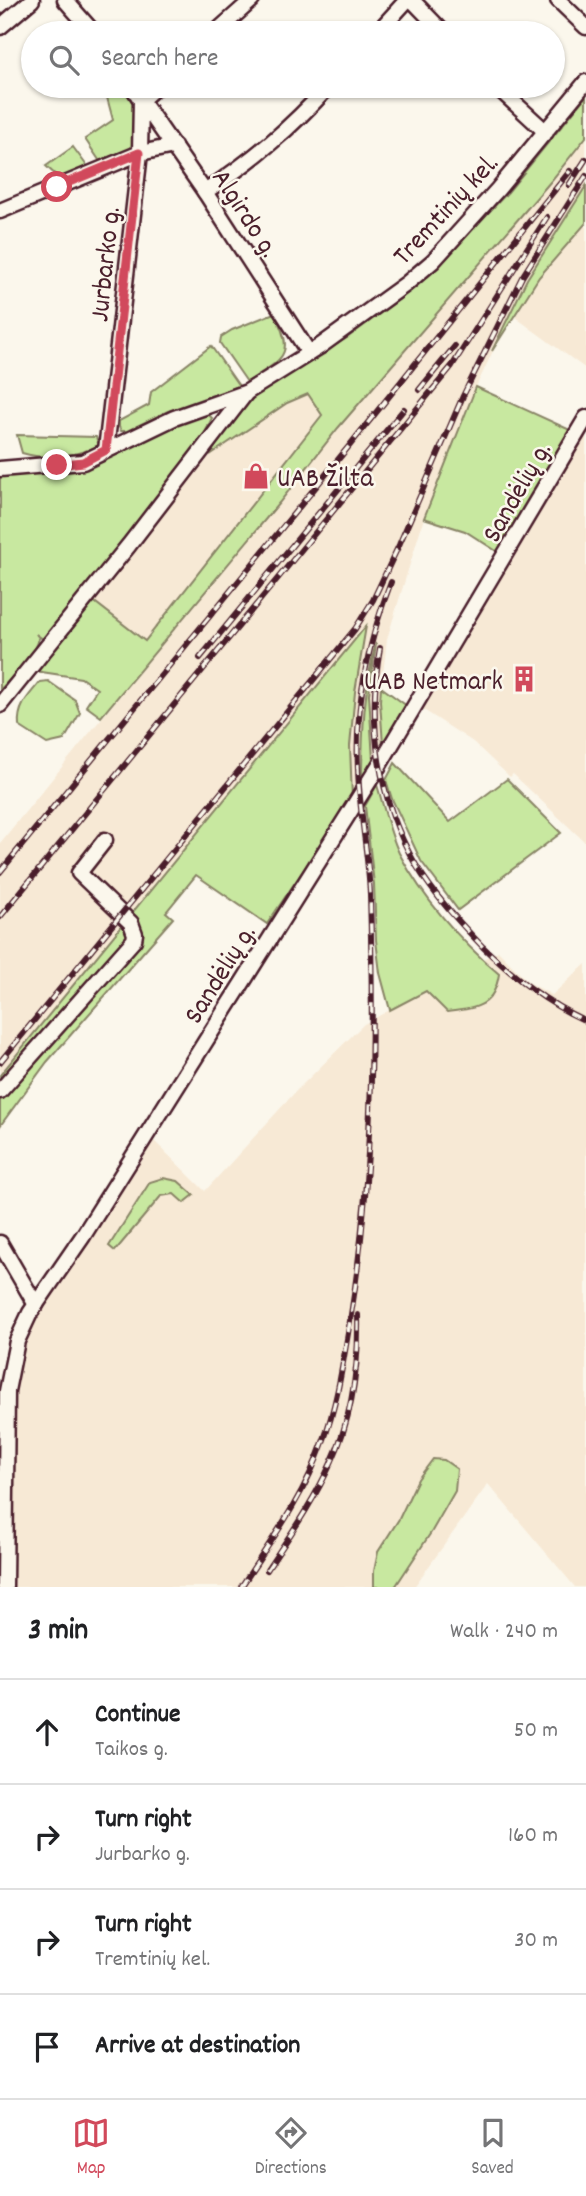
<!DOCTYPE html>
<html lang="en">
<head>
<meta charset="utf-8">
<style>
  body { margin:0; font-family:Dekko,sans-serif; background:#f2f2f2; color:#202124 }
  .stop { position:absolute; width:21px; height:21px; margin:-16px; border:5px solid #d1495b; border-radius:50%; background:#fff }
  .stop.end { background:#d1495b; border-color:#fff; box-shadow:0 2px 7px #0008 }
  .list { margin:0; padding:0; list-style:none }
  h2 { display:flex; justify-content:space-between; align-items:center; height:91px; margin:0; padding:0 28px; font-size:30px }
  h2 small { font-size:23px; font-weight:400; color:#757577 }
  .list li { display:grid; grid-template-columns:46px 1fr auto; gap:21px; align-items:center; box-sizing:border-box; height:105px; padding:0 28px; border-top:2px solid #e0e0e0 }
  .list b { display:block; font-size:26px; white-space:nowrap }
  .list p { margin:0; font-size:23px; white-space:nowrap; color:#757577 }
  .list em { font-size:23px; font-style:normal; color:#757577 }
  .icon { flex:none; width:38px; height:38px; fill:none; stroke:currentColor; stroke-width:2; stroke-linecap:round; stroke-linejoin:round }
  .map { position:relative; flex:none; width:586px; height:1587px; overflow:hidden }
  .search { position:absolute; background:#fff; box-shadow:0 2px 5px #0004; left:21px; right:21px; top:21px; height:77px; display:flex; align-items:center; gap:18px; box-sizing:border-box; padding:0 24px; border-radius:38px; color:#757577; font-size:26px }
  .sheet { height:511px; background:#fff }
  nav { display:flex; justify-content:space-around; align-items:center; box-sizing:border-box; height:98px; border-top:2px solid #e0e0e0; background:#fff; font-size:19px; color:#757577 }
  nav a { display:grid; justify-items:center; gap:4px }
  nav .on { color:#d1495b }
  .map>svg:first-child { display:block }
  .built { fill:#f7e9d5 }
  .green { fill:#c8e8a0; stroke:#898466; stroke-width:2 }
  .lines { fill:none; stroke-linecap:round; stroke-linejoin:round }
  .street-casing { stroke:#4a1f2b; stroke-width:19 }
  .street { stroke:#fbf7ec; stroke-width:14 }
  .rail-casing { stroke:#4a1f2b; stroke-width:6 }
  .rail { stroke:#fbf7ec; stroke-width:3.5; stroke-dasharray:10; stroke-linecap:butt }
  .route { stroke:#d1495b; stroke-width:9 }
  .labels { text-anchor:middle; stroke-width:5; stroke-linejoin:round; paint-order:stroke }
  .street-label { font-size:28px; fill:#4a1f2b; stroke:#fbf7ec }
  .poi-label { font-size:28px; fill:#4a1f2b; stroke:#fbf7ec; text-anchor:start }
</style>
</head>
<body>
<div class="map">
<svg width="586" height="1587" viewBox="0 0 586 1587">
  <rect width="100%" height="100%" fill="#fbf7ec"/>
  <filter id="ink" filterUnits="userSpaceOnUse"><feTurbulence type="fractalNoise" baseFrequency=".0143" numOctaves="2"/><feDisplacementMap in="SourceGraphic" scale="14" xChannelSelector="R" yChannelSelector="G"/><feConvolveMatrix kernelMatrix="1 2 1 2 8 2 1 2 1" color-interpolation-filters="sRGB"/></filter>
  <g filter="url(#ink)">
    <g class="built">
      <polygon points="586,137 586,186 527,279 476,387 424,518 387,639 380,701 383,745 373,760 369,694 374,649 365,696 362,739 362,780 352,798 350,746 355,692 365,627 0,1075 0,843 338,428 551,181"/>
      <polygon points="586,223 586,369 515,317 539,277"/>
      <polygon points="308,394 323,415 145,641 92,600 210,455 287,403"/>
      <polygon points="586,418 586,843 513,774 510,777 473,742 416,705"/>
      <polygon points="498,951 528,982 552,995 586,964 586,1587 575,1587 488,1484 414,1587 0,1587 17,1342 146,1133 205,1191 298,1089 364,1024"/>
    </g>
    <g class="green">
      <polygon points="104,86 123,86 134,105 132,149 101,163 85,139 113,120"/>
      <polygon points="586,96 586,137 551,181 338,428 279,503 101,717 86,706 97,689 81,678 35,671 92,600 145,641 322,415 308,394 287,403 210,455 222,435 257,393 347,338 416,287 432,272 508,192"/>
      <polygon points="73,147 87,166 60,179 46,166"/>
      <polygon points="586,186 586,223 539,277 492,351 527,279"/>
      <path d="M274 313C297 356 282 359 247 382L220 343 221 337 232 330Z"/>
      <polygon points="211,346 239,386 200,402 168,411 127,431 121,431 119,427 119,421 149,405 151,392"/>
      <polygon points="476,387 570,430 498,552 465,531 424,518"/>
      <path d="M204 415H209L212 418 201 441 44 640 36 634 39 638C35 658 13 675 0 690V475L81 468 93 465 165 428Z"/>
      <path d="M17 435 96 437 99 446C74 456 49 461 22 453Z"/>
      <polygon points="366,626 355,692 350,746 352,798 267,924 196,875 166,912 173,918 47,1062 0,1126 0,1075"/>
      <path d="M376 643 369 694 373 760 362 779C362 733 364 688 376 643Z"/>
      <path d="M48 681 75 700 80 713 64 740 47 744 19 726C17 707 28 696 40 682Z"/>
      <polygon points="381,687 407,706 383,745 380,701"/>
      <polygon points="395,763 450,822 507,779 561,833 458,910 421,861 392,799 386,780"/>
      <path d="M377 785C384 807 389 832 399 853 422 897 460 941 499 974 494 1007 477 1008 447 1012L426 991 390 1010 380 973 376 940 374 884 365 806Z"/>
      <polygon points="163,1178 178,1181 194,1195 184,1203 174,1194 161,1196 115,1251 109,1246 150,1182"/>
      <polygon points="433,1459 444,1460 457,1469 455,1491 432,1531 395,1587 374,1587 374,1571 378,1552 399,1519 418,1479"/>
    </g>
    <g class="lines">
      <g class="street-casing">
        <g id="street">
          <polyline points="65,0 94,33"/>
          <polyline points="412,0 444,33"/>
          <polyline points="558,0 586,27"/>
          <polyline points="0,27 32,0"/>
          <polyline points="215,33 252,0"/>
          <polyline points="377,33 407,0"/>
          <polyline points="157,86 141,100 205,192 309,353"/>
          <polyline points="496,86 546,132"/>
          <path d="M205 192C254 159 289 130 329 86"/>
          <polyline points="0,211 140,153 174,146"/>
          <polyline points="106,450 140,153 141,100 132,86"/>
          <polyline points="0,469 83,462 174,418 247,392 319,347 406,284 433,261 498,189 586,82"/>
          <polyline points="0,705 129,545 246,393"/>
          <polyline points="0,1091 134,940 135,934 131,923 79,873 105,840"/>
          <polyline points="0,1243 36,1305"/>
          <polyline points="5,1587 7,1391 17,1341 30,1313 83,1236 380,764 586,418"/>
        </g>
      </g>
      <use href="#street" class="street"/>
      <g class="rail-casing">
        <g id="rail">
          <polyline points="569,185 586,159"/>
          <polyline points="419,390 455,346"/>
          <path d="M380 648C367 720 378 801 416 865 434 895 459 922 483 947 514 977 546 1003 586 1021"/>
          <polyline points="200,658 404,409"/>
          <polyline points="0,872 350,445 570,171"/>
          <polyline points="0,917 452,366 547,217"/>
          <polyline points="0,1062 355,629 373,600 399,545 463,396 522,277 586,176"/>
          <path d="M267 1570C290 1535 314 1501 331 1463 352 1418 359 1364 358 1315"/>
          <path d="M241 1587C271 1541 304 1496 322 1445 337 1405 343 1363 350 1321 373 1180 374 1037 370 894 368 852 359 810 358 768 355 704 368 642 391 582"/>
        </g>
      </g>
      <use href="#rail" class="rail"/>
    </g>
  </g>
  <g class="lines" filter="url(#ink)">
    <polyline class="route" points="57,465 83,462 106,450 139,153 57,187"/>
  </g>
  <defs>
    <g id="shop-bare" transform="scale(2.1)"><path d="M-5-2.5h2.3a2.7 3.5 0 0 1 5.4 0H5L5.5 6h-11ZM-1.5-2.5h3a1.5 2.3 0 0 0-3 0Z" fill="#d1495b" stroke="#fbf7ec" stroke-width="2.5" paint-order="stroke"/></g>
    <g id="building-bare" transform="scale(2.1)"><path d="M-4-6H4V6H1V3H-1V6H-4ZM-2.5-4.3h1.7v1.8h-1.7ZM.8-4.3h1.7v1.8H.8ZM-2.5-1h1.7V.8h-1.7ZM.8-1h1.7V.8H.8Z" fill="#d1495b" stroke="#fbf7ec" stroke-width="2.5" paint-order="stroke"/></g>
  </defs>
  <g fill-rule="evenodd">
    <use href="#shop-bare" x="256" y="476"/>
    <use href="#building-bare" x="524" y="679"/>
  </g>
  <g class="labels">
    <g class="street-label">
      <text transform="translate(444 208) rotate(-47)" y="10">Tremtinių kel.</text>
      <text transform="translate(247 212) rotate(57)" y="10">Algirdo g.</text>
      <text transform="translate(103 264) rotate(-84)" y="10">Jurbarko g.</text>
      <text transform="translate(515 491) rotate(-60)" y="10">Sandėlių g.</text>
      <text transform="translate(218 973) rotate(-58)" y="10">Sandėlių g.</text>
    </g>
    <g class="poi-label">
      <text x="277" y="486">UAB Žilta</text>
      <text x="503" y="689" text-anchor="end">UAB Netmark</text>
    </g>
  </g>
</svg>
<div class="stop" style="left:57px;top:187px"></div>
<div class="stop end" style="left:57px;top:465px"></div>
<div class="search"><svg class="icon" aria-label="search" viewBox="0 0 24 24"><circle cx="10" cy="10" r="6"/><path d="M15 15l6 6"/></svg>Search here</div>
</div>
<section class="sheet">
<h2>3 min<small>Walk · 240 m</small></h2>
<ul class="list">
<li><svg class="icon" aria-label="ahead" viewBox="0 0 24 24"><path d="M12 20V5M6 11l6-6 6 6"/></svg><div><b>Continue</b><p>Taikos g.</p></div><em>50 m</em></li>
<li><svg class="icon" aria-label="right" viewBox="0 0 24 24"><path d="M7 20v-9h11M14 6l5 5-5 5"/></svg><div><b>Turn right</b><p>Jurbarko g.</p></div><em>160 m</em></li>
<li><svg class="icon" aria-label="right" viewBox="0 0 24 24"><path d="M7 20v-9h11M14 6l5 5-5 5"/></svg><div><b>Turn right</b><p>Tremtinių kel.</p></div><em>30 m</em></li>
<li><svg class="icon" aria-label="arrive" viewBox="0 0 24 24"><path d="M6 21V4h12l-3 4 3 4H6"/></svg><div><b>Arrive at destination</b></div></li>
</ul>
</section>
<nav>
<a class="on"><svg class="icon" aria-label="map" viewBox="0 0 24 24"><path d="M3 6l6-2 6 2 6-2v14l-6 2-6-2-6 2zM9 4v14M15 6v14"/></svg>Map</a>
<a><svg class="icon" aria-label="directions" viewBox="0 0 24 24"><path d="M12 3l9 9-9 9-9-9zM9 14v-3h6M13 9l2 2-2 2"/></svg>Directions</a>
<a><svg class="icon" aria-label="saved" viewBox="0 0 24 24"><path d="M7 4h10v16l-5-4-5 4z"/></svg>Saved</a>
</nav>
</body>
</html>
